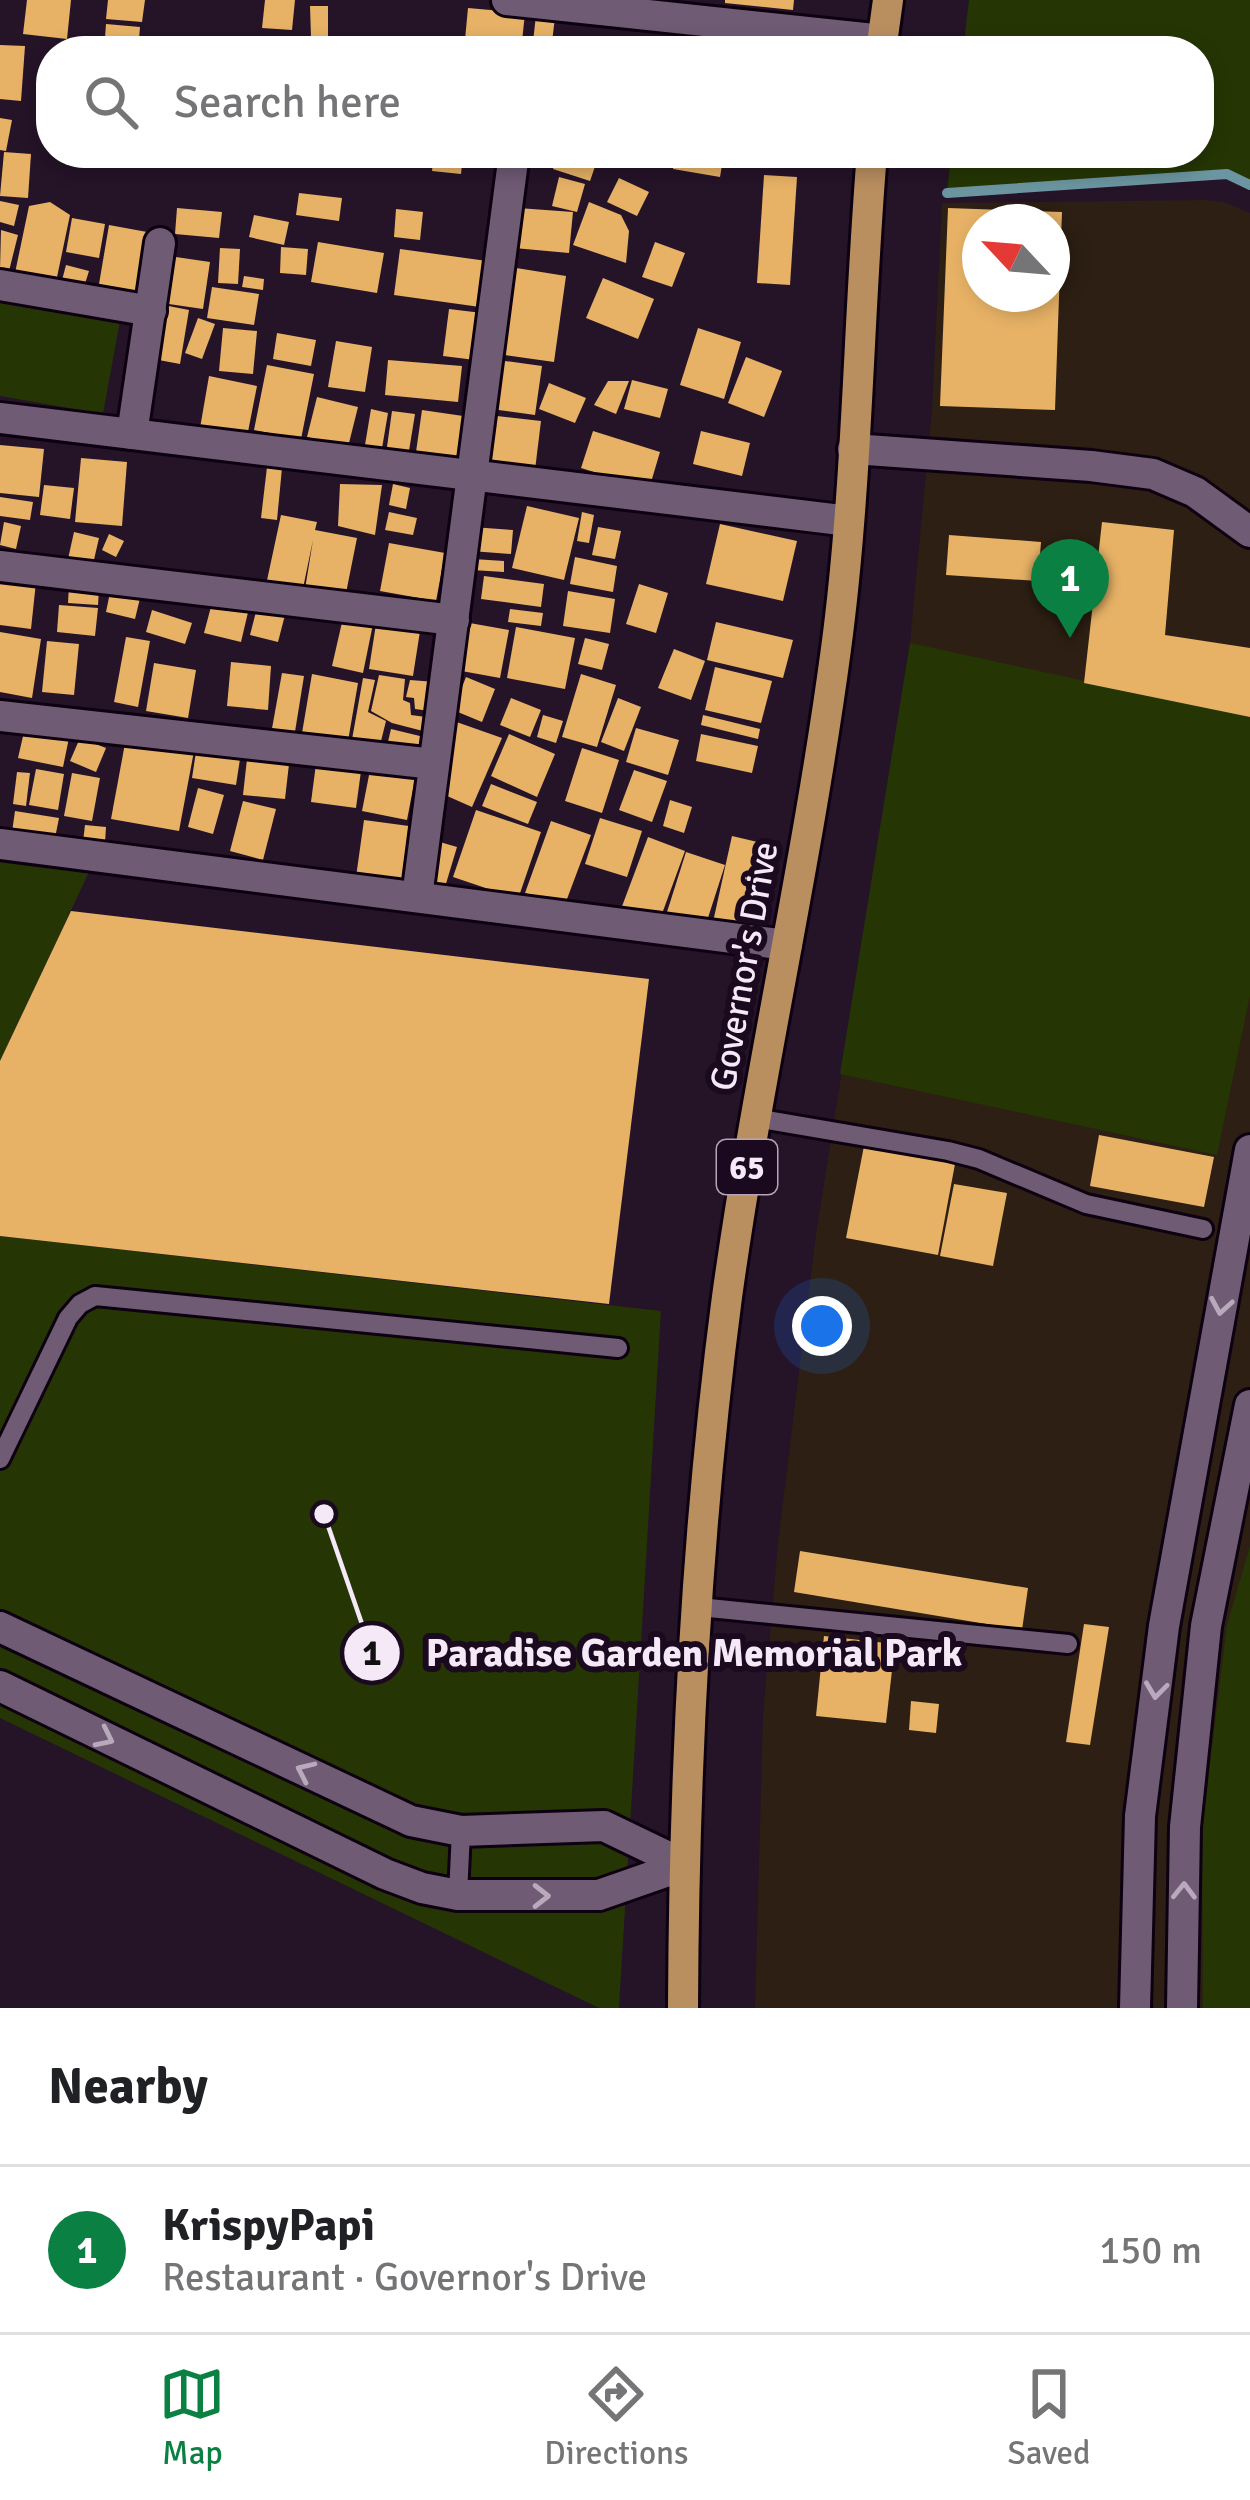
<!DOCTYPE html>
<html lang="en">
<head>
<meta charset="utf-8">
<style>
  body { margin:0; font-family:Signika,sans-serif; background:#f6f6f6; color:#202124 }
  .compass { position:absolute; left:962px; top:204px; width:108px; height:108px; border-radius:50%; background:#fff; box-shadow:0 6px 18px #0003; rotate:296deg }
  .you { position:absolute; left:822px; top:1326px; width:42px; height:42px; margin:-30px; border:9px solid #fff; border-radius:50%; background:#1a73e8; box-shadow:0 0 0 18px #1a73e833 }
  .badge { display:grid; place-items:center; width:78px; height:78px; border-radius:50%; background:#0b8043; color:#fff; font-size:39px; font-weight:700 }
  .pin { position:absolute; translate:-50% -99px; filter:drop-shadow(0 3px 6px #0008) }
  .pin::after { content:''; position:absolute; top:63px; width:42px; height:36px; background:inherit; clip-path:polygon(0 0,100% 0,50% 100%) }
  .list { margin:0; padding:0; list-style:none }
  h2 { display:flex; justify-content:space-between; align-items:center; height:156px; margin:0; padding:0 48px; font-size:51px }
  h2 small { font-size:39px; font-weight:400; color:#757577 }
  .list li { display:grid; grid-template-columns:78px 1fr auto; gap:36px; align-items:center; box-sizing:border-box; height:168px; padding:0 48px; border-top:3px solid #e0e0e0 }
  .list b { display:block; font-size:45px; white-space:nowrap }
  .list p { margin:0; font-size:39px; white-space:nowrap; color:#757577 }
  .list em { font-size:39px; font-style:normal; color:#757577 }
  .icon { flex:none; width:66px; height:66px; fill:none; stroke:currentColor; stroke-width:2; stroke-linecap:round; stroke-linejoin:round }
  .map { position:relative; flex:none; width:1250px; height:2008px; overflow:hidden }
  .search { position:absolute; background:#fff; box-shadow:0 6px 18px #0003; left:36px; right:36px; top:36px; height:132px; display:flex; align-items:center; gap:30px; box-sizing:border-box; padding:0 42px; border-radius:48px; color:#757577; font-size:45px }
  .sheet { height:324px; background:#fff }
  nav { display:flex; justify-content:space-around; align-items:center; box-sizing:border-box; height:168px; border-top:3px solid #e0e0e0; background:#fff; font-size:33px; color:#757577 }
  nav a { display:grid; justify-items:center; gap:6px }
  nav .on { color:#0b8043 }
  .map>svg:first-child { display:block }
  .commercial { fill:#2d1f13; fill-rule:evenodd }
  .green { fill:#253604 }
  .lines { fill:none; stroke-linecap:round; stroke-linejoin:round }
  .stream { stroke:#6b95a0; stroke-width:10 }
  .building { fill:#e7b266; fill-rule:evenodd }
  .service-casing { stroke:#0d0111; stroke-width:24 }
  .minor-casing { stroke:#0d0111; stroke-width:36 }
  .primary-casing { stroke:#0d0111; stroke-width:36 }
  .service { stroke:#705b74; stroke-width:18 }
  .minor { stroke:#705b74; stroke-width:30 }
  .primary { stroke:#ba8f60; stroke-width:30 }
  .oneway { stroke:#b9a9bc }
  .labels { text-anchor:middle; stroke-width:12; stroke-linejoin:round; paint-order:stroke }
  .shield { fill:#1b0a1f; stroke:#b4a6b6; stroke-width:3 }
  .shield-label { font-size:33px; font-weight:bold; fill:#f5e9f7 }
  .street-label { font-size:36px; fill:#f5e9f7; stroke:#1b0a1f }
  .leader { fill:none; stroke:#f5e9f7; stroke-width:4.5 }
  .callout-dot { fill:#f5e9f7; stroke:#1b0a1f; stroke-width:4.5 }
  .mark-label { font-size:36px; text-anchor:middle; font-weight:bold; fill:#111 }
  .callout-label { font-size:39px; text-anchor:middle; font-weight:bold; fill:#f5e9f7; stroke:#1b0a1f; stroke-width:12; stroke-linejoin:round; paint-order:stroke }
</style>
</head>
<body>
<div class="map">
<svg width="1250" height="2008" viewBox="0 0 1250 2008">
  <rect width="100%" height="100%" fill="#251328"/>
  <path class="commercial" d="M1206 200 1224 202 1250 213V2008H755L763 1716 778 1543 816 1234 910 643 932 409 942 203ZM980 222H1052V294H980Z"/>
  <g class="green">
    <polygon points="969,0 1250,0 1250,185 1227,174 947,193 951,153 1199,153 1199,51 963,51"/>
    <polygon points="0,294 121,315 103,414 0,396"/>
    <polygon points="910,643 1250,717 1250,995 1217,1155 840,1074"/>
    <polygon points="0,861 89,872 0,1061"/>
    <polygon points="0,1236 661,1311 619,2008 599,2008 0,1718"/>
    <polygon points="1250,1546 1250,2008 1203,2008 1202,1829 1227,1625"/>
  </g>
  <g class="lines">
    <polyline class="stream" points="947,193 1227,174 1250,185"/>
  </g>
  <g class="building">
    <polygon points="27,0 71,0 67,39 23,34"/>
    <polygon points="108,0 145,0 142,22 106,19"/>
    <polygon points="265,0 295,0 292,30 262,28"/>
    <polygon points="725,0 794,0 793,10 725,3"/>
    <polygon points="310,6 328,6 328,37 311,38"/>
    <polygon points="468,8 525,13 521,51 464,50"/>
    <polygon points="536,15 555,17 551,51 532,51"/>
    <polygon points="106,24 140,27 138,51 104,51"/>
    <polygon points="696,36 742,44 741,51 693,51"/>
    <polygon points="157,39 181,40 180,51 157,51"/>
    <polygon points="0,45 25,46 21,101 0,99"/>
    <polygon points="0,118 12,120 6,151 0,150"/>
    <polygon points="4,152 31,154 28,198 0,196"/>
    <polygon points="306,153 343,153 340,166 305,157"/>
    <polygon points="434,153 463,153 461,174 432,171"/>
    <polygon points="558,153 599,155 590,181 553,169"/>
    <polygon points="676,153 724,153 720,177 673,169"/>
    <polygon points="764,175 797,177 790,285 757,283"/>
    <polygon points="559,177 585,184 577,212 552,206"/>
    <polygon points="619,178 649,192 637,216 607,202"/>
    <polygon points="299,193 342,198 339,221 296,215"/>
    <polygon points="0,201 19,205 14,226 0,222"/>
    <polygon points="50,202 70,215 56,282 15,273 29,206"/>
    <polygon points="589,202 621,215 629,231 626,263 573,245"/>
    <polygon points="177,208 222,212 219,238 175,234"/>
    <polygon points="518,208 573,212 569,253 514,248"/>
    <path d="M948 208 1062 212 1055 410 940 406ZM980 222H1052V294H980Z"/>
    <polygon points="396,209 423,212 420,240 394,237"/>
    <polygon points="254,215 289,222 284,245 249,237"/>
    <polygon points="72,218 105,224 99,258 66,252"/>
    <polygon points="109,225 158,234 145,299 98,290"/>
    <polygon points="1,230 18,235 9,271 0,269"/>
    <polygon points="318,242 384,253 377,293 311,282"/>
    <polygon points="655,242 685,253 672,287 642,277"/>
    <polygon points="281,247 308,249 306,275 280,273"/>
    <polygon points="220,248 240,249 238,284 218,283"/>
    <polygon points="400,249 487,261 480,307 394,295"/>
    <polygon points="169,256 210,262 203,309 162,303"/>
    <polygon points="66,265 89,271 83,290 61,284"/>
    <polygon points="510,267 566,276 554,362 497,354"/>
    <polygon points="244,276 264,279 263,290 242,287"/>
    <polygon points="603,278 654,299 638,339 586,318"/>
    <polygon points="212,287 259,294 254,325 207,318"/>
    <polygon points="158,304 189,310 180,364 148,358"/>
    <polygon points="449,309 482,313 475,360 443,356"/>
    <polygon points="198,318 215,324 202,359 185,353"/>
    <polygon points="223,328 257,331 253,374 219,371"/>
    <polygon points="698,328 741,342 724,399 680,385"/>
    <polygon points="277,333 316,340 311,366 273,359"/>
    <polygon points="336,341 372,347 365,392 328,387"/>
    <polygon points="746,357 782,371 764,417 728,403"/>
    <polygon points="388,360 462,366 458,402 385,395"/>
    <polygon points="498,360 542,366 535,415 491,409"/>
    <polygon points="267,365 314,374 301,439 254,430"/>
    <polygon points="209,376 257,386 246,442 199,434"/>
    <polygon points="632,380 668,389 660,418 624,409"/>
    <polygon points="608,381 629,381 616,414 594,405"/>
    <polygon points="549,383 586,398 575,423 539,409"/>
    <polygon points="317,397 358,407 348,447 307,437"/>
    <polygon points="371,409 388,413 381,454 364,451"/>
    <polygon points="422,410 470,417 464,465 415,459"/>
    <polygon points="392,411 415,414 408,457 386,454"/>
    <polygon points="488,415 541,421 535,470 482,464"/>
    <polygon points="593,431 660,452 649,489 581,468"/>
    <polygon points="701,431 750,443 742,476 693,464"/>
    <polygon points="0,445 44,449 39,497 0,493"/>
    <polygon points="81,458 127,462 122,526 75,522"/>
    <polygon points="267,467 282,468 277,520 261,518"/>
    <polygon points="340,484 382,485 375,535 338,526"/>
    <polygon points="393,484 410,488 406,509 389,505"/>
    <polygon points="44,485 74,488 70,519 40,515"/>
    <polygon points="0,497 33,502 30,520 0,516"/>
    <polygon points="527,506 579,518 564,580 512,568"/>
    <polygon points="389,512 417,518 413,535 385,530"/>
    <polygon points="582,512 594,515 589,543 577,541"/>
    <polygon points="281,515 317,522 315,530 357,538 345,598 305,589 313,540 302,593 266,585"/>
    <polygon points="4,522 21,526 16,549 0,545"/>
    <polygon points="1102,522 1174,530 1165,635 1250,648 1250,717 1084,683"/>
    <polygon points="720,524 797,541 783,601 706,584"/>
    <polygon points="472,527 513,530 511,554 471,551"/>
    <polygon points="598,527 621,531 615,559 592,555"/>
    <polygon points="74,532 99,538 93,564 68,559"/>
    <polygon points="109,534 124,541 116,557 102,550"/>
    <polygon points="949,535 1041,542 1038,581 946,575"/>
    <polygon points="389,543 445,553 436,601 380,591"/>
    <polygon points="575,557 617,566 613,592 570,584"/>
    <polygon points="473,559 504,561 504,572 472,570"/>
    <polygon points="484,576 544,584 541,607 481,599"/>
    <polygon points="0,578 36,582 31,629 0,625"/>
    <polygon points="112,583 142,590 135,619 106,612"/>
    <polygon points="639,584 668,593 656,633 626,624"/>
    <polygon points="69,585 99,588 98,605 68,603"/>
    <polygon points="568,591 615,599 610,633 563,626"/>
    <polygon points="213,599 249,608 241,642 204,633"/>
    <polygon points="59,605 98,608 95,636 57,632"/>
    <polygon points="257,608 285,615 278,642 250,635"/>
    <polygon points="510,609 543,613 541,626 508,622"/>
    <polygon points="152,610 192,623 185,644 146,632"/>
    <polygon points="343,618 373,624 363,673 332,666"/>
    <polygon points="464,622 509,630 500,678 456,670"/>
    <polygon points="716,622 793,640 783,678 707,660"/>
    <polygon points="376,624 420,631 413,676 369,669"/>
    <polygon points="516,627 575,638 565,689 507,678"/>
    <polygon points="0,632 41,639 32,698 0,692"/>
    <polygon points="126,637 150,641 138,707 114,702"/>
    <polygon points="585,638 609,644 602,670 578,664"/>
    <polygon points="47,641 79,644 74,695 42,692"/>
    <polygon points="674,649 705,661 691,700 658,688"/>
    <polygon points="231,662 271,666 268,710 227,706"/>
    <polygon points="154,663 196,670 188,718 146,711"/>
    <polygon points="715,667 772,681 761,723 705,710"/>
    <polygon points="282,673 304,676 294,738 271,734"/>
    <polygon points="312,674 358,683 348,741 302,733"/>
    <polygon points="581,674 616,685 597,747 562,737"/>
    <polygon points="379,675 405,679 403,700 410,703 411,715 426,717 423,731 392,723 371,711"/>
    <polygon points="466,677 495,689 482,722 453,710"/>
    <polygon points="363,678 375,680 368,712 386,721 380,745 351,745"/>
    <polygon points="410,680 435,682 430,711 415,709 414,698 406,697"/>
    <polygon points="511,698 541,710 530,737 500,725"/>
    <polygon points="618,698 641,707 624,751 601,742"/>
    <polygon points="543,715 563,721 556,743 537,737"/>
    <polygon points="703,715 760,729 758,739 701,725"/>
    <polygon points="448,719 502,738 472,807 438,792"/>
    <polygon points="26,723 70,733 63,767 18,758"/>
    <polygon points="636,728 679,740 668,775 626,762"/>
    <polygon points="391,729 424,737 420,754 387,746"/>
    <polygon points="509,734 555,754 537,797 491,776"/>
    <polygon points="701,734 758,746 752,773 696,761"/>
    <polygon points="80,738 106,748 96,772 70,761"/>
    <polygon points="126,738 194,751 179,831 111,819"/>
    <polygon points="198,739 242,746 236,785 192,778"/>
    <polygon points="582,748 619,760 602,813 565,801"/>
    <polygon points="247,759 289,764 285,799 243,795"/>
    <polygon points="316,764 361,771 356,808 311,802"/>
    <polygon points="371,765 416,773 407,820 362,811"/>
    <polygon points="36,769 64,774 58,810 29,805"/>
    <polygon points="634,770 667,781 652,822 619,810"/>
    <polygon points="17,772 30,773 26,806 13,804"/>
    <polygon points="72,773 100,778 92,821 64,816"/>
    <polygon points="491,784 537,802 528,824 482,806"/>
    <polygon points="198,788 224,795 213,834 188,827"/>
    <polygon points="670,800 692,807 684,833 663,826"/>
    <polygon points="243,801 276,809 263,860 230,851"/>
    <polygon points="476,810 541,832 518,899 453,877"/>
    <polygon points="15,811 59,818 55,838 12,832"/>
    <polygon points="600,818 642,831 627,877 585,864"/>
    <polygon points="364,820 409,826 401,883 356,877"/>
    <polygon points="551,821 591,835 564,907 525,893"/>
    <polygon points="85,825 106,827 105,843 83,842"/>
    <polygon points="732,836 771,845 752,930 713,922"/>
    <polygon points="648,837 685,851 659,922 621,909"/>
    <polygon points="433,840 457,847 445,887 422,881"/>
    <polygon points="686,852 725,865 706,924 667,912"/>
    <polygon points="71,911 649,979 609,1304 0,1236 0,1061"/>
    <polygon points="1099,1135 1214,1157 1204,1207 1090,1186"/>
    <polygon points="864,1146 955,1164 938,1255 846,1238"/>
    <polygon points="954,1184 1007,1193 993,1266 940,1256"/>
    <polygon points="800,1551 1028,1588 1022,1630 794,1592"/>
    <polygon points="1084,1624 1109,1627 1090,1745 1066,1742"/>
    <polygon points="824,1636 895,1644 886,1723 816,1716"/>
    <polygon points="911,1701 939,1704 936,1733 909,1730"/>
  </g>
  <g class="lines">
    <g class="service-casing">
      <g id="service">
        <polyline points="755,1118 948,1151 979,1159 1086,1204 1203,1229"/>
        <polyline points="0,1459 68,1318 80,1304 95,1296 618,1348"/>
        <polyline points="699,1607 1068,1644"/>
        <polyline points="458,1895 461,1831"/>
      </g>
    </g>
    <g class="minor-casing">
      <g id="minor">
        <polyline points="507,0 883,40"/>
        <polyline points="0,285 151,311"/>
        <polyline points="0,418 849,521"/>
        <polyline points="132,434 160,243"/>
        <polyline points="853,449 1091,466 1153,474 1195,492 1250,532"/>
        <polyline points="0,566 454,620"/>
        <polyline points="0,716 434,764"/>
        <polyline points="0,844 787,945"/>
        <polyline points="417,897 513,161"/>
        <polyline points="0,1627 411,1821 461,1831 604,1826 685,1865"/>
        <polyline points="0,1686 385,1874 422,1888 458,1895 599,1895 685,1865"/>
        <polyline points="1135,2008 1140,1816 1164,1626 1250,1150"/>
        <polyline points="1182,2008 1185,1827 1206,1626 1250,1405"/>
      </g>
    </g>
    <g class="primary-casing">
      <g id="primary">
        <polyline points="881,51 888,0"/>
        <path d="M683 2008C684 1771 696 1531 727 1297 757 1080 807 866 836 649 858 485 858 318 872 153"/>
      </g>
    </g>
    <use href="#service" class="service"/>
    <use href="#minor" class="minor"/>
    <use href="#primary" class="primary"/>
  </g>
  <defs><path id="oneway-chevron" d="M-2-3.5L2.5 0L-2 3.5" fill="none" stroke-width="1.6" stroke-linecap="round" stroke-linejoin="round" transform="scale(3)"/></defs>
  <g class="oneway">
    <use href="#oneway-chevron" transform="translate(1221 1306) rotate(100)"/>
    <use href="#oneway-chevron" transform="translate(1156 1690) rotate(97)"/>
    <use href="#oneway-chevron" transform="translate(105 1738) rotate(26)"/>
    <use href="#oneway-chevron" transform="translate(305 1771) rotate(-155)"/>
    <use href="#oneway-chevron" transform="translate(1184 1891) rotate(-89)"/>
    <use href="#oneway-chevron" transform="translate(541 1896)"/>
  </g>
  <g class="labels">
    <rect class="shield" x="717" y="1140" width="60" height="54" rx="9"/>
    <g class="shield-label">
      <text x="747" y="1179">65</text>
    </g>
    <g class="street-label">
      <text transform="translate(743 966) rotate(-80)" y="13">Governor's Drive</text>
    </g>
  </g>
  <path class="leader" d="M324 1514L372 1653"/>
  <g class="callout-dot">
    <circle cx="324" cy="1514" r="12"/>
    <circle cx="372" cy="1653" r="30"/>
  </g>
  <g class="mark-label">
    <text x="372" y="1665">1</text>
  </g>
  <g class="callout-label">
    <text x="694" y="1666">Paradise Garden Memorial Park</text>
  </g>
</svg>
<svg class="compass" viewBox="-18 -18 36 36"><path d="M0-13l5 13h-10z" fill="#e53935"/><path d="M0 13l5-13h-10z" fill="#757577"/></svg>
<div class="you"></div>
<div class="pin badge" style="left:1070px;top:638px">1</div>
<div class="search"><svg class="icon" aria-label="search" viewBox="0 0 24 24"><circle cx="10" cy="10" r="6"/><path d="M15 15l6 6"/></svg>Search here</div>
</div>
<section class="sheet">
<h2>Nearby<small></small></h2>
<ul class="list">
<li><span class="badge">1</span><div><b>KrispyPapi</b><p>Restaurant · Governor's Drive</p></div><em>150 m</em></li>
</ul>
</section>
<nav>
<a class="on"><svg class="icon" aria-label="map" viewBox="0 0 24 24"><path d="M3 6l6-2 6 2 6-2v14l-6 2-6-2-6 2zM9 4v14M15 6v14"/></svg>Map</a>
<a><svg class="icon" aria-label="directions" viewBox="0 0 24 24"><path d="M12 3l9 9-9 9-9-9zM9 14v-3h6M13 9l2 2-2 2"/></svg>Directions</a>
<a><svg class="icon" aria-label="saved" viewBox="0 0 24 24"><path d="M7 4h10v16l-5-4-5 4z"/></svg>Saved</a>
</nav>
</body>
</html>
